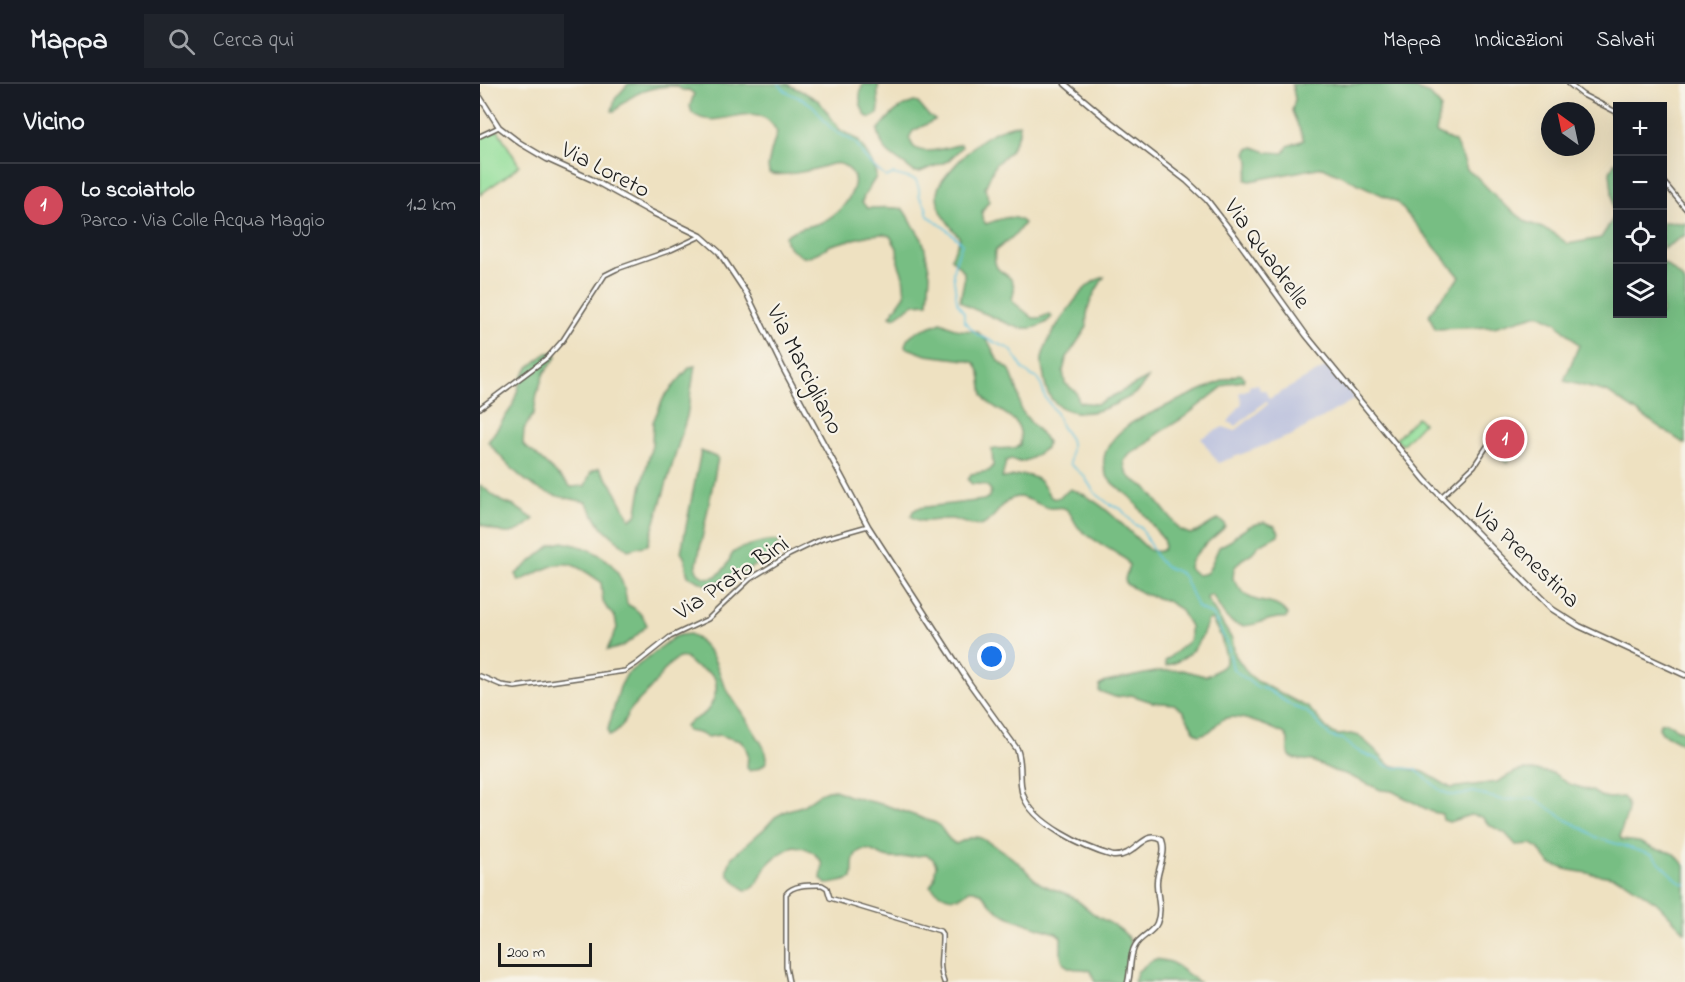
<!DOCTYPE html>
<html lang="it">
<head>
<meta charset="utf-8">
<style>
  body { margin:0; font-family:"Indie Flower",sans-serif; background:#20242c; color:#f1f3f6 }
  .controls { position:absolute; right:18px; top:18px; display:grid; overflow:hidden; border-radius:0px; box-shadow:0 6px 24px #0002 }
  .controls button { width:54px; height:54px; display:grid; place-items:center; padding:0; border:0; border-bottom:2px solid #363941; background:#171b24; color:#f1f3f6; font:30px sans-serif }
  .compass { position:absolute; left:1061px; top:18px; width:54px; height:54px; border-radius:50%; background:#171b24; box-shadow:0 6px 24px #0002; rotate:327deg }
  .scale { position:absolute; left:18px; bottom:15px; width:94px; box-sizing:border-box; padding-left:6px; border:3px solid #1c1c1c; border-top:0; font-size:16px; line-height:21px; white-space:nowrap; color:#1c1c1c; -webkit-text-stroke:4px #f7f3e8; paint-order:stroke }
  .you { position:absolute; left:512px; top:573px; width:21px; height:21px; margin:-15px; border:4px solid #fff; border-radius:50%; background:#1a73e8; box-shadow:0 0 0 9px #1a73e833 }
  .badge { display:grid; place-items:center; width:39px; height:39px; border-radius:50%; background:#d1495b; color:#fff; font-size:20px; font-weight:700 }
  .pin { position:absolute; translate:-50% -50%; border:3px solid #fff; box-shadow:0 2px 6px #0006 }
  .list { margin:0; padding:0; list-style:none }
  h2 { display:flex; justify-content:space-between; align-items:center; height:78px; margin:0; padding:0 24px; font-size:26px }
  h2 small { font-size:20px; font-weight:400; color:#9ea1a6 }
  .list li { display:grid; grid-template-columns:39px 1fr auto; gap:18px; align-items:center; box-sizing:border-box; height:84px; padding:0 24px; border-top:2px solid #363941 }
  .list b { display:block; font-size:22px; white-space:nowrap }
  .list p { margin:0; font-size:20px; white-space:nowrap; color:#9ea1a6 }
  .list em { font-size:20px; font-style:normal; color:#9ea1a6 }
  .icon { flex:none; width:33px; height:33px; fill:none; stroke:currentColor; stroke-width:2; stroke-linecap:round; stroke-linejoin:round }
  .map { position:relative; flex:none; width:1205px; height:898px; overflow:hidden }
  header { display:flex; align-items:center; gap:36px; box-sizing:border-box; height:84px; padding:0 30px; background:#171b24; border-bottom:2px solid #363941 }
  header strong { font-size:28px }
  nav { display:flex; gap:33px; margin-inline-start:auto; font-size:21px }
  .search { width:420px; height:54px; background:#20242c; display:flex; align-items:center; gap:15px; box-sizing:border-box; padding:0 21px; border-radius:0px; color:#9ea1a6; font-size:22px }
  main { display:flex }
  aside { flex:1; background:#171b24 }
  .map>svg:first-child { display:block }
  .industrial { fill:#bdc3de }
  .green { fill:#94df9b; stroke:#587e5c; stroke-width:1.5 }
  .forest { fill:#77be83; stroke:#4a6d50; stroke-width:1.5 }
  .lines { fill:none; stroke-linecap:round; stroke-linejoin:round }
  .stream { stroke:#62c3e0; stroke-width:1.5 }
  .minor-casing { stroke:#666156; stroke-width:6 }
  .tertiary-casing { stroke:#666156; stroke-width:7 }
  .minor { stroke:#fff; stroke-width:3 }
  .tertiary { stroke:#fff; stroke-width:4 }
  .labels { text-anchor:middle; stroke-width:4.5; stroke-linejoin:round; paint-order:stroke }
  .street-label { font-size:24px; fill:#1c1c1c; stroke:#f7f3e8 }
</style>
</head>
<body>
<header>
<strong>Mappa</strong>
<div class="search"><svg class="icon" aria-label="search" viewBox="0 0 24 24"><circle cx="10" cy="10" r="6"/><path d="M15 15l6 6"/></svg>Cerca qui</div>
<nav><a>Mappa</a><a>Indicazioni</a><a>Salvati</a></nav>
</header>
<main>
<aside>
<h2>Vicino<small></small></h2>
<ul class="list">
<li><span class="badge">1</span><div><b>Lo scoiattolo</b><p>Parco · Via Colle Acqua Maggio</p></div><em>1.2 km</em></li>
</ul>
</aside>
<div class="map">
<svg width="1205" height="898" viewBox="0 0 1205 898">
  <rect width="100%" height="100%" fill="#f7f3e8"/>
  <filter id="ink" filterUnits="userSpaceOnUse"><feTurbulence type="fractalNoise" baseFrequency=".0167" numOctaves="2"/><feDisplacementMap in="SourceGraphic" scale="12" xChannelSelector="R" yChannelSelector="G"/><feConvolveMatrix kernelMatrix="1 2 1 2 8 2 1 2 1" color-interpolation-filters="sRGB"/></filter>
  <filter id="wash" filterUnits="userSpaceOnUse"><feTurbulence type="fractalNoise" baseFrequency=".008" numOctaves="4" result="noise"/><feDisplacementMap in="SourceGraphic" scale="24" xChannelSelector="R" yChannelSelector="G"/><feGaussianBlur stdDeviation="1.35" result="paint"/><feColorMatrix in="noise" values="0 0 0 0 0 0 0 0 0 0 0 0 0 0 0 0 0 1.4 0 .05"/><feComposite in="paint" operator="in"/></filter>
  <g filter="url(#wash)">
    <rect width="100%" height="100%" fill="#eee1c1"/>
    <polygon class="industrial" points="846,283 851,286 862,297 877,317 873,316 812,351 738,379 721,354 743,343 755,347 788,320 786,317 756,342 748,338 762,319 759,309 769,305 769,302 778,300 780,306 785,306 789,315"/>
    <g class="green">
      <path d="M18 46 39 81C30 92 12 100 0 111V53Z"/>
      <polygon points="937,333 943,339 922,361 916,355"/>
      <polygon points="1023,346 1041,364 1027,379 1010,366"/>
    </g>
    <g class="forest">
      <path d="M148 0H307L327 10 339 17 360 46 378 56 389 73 395 86 396 93 384 112 382 118 387 124C399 124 411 122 423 125L442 155 444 161 450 190 448 219 434 220 414 234 410 232 425 211 423 192 418 178 417 164 410 152 403 150 390 151 351 161 339 168 327 173 321 172 310 164 306 158 305 152C320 141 331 144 344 137 348 135 352 132 356 129 362 125 370 114 372 107 375 101 376 95 372 89 360 73 350 81 335 85 324 88 299 93 289 89L288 82 291 68 297 48C277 8 239 51 212 29L210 22 214 10 209 6C203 7 201 6 197 2 171 2 152 8 135 27H132L135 15Z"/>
      <path d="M383 0H399C395 10 401 20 398 30L390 34 386 32C379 21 378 12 383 0Z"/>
      <path d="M812 0H923L949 10 961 23 956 49 975 58 984 77 987 86 996 92 1023 120 1047 138 1072 148 1088 160 1121 154 1133 135V117L1130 88 1135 78 1137 79 1138 230H1182L1183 178 1200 192 1205 199V360L1127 308 1084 297 1099 261 1076 238 1059 230 1014 243 955 245 949 231 956 220 980 193 917 118 843 83 770 97 766 96C768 86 772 78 766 70L768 65 774 63 787 68 804 69 808 62 824 56 812 27 815 15Z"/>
      <path d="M434 18 438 19 449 32 455 36 433 47 429 54C431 57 431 60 434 63 443 72 470 63 481 60L482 63 468 77 440 88H434C416 71 403 74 398 46 411 31 414 25 434 18Z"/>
      <path d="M539 40V49L530 67 515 81 505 104 509 117C502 127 498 130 506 140 518 136 533 128 544 139L536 150 515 167C511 194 531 184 534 203 535 207 532 213 532 217L553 234H560L569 230 572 233C552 255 528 240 506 230 496 226 488 224 480 217L484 197V188L471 174 480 154C469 141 453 122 458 105 460 95 492 63 501 56 512 48 526 43 539 40Z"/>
      <polygon points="1182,138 1205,139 1205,151 1183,165"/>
      <path d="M624 193C615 208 604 224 607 243L586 275 583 287 585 299 596 308 599 318 617 320 668 294C657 311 652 312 633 321 603 335 567 331 564 292 563 286 561 280 562 274 566 257 575 244 585 230 596 215 606 198 624 193Z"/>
      <path d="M461 238 479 246 497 247 509 259 517 275 530 286 538 308 541 326 552 340 564 353 567 358 566 364C555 371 544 383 531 375L526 377 522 394C536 394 540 387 555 394 572 401 564 429 590 405 619 413 647 446 669 466 679 469 687 468 683 455 672 442 663 428 652 415 644 406 631 402 626 390 618 371 632 354 646 343 654 336 665 332 674 328 702 314 730 302 759 290L762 291 764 294 763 297 750 299 744 302 703 334 677 350 670 358 651 369 644 377 645 384 648 391 652 395 666 403 700 446 710 450 717 448 738 435 744 439 745 442 743 445C733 454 709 472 709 484L717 491 724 490 728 488 739 463 752 456 756 451 770 442 784 438 795 442 799 448 798 451 779 461 772 469 761 476 754 484 753 495C757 501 762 509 769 513 783 521 796 515 808 531L806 534C785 531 766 552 748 535 741 529 737 518 732 511L728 512 727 515 752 555 755 571 769 591 779 598 829 624 850 648 857 651 872 650 879 652 894 665 909 681 944 688 971 704 1017 698 1035 688 1043 686 1059 687 1073 689 1089 700 1112 707 1120 712 1129 714 1143 713C1155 727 1141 738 1140 753L1142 756 1159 758 1174 765 1189 768 1196 771 1205 782V848L1177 819 1143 796 1132 793 1089 786 1070 780 1058 764 1052 760 1036 761 1025 749 1009 741 1002 733 990 731 969 738 963 736 962 730 952 728 912 707 901 706 865 690 854 687 832 677 815 675 810 672 808 667V655L805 650C792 644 754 627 742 636 730 644 736 647 719 651L715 648 703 627 694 620 672 618 651 611 635 613 619 607 620 601 626 598 679 587 702 586 725 592 731 590 742 583 746 578V573L741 553 732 536H728C721 559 710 575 686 582L685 577 710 556V542L700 525 687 517 664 510 646 500 645 495 649 481 646 476C632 465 614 458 600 445 594 440 593 431 587 426 582 421 576 425 570 424 559 422 550 414 539 413 523 413 516 435 503 441 493 444 481 436 471 435 458 434 442 442 431 432L433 427 438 424 504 416 509 413 511 407C507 399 500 400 492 400L488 396 491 390 509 387 513 382 512 365 535 364 540 361C545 332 521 331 506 316L503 311 500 289 495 279 486 276 446 271 425 263C426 246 448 245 461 238Z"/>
      <path d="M74 268 77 272 64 289 57 310 54 329 44 345 43 361 54 369 91 403 105 402 111 388 119 384 132 401 150 435 156 432 162 400 172 361 173 338 184 313 210 283 215 282 207 332 168 461 148 466 121 442 106 418C88 414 68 412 52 401 35 390 21 373 8 358L32 323 42 293 48 284 67 269Z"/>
      <path d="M221 367 238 374 216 485C222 497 235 496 243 486 248 482 249 474 253 469 261 462 289 455 299 457 297 478 245 495 228 502L208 492C204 482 209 479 201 468Z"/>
      <path d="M0 401 21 417 34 422 54 435C34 455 23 451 0 440Z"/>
      <path d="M83 458C121 466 143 480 147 520 157 525 162 530 167 541 156 552 144 566 127 566L137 544 135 533 128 526 123 518 121 498C112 492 102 484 92 481 75 475 54 492 39 497L36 490 71 461Z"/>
      <path d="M210 550C219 555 224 560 230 569 238 579 239 591 245 602 254 619 266 633 275 649 279 655 287 666 287 674 286 683 278 684 270 687L267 684 268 670 265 662 260 657 239 651 228 653 218 649 207 647 205 643 207 640C213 635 221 633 226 628 233 620 240 603 234 593 231 587 220 586 214 582 209 578 207 572 199 574 187 579 179 595 171 604 164 612 155 619 149 628 144 637 140 649 129 652L128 645 140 603 147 590 194 553 200 551Z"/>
      <polygon points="1185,638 1205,649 1205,661 1182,649 1179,644 1180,639"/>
      <path d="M347 706H355L369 712 405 721 456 739C465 745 464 754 476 760 482 757 490 752 497 753 507 755 536 776 543 783 549 790 555 797 563 801 572 805 580 807 589 811 598 816 606 824 614 830 625 838 646 844 650 858 653 865 645 890 643 898H615L611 887C604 884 598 886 591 884 578 881 581 863 581 853L576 849C558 843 533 837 518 827 507 819 503 804 489 806 476 820 463 813 450 802L454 796 456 781 453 775 447 771C433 771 418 777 405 773 396 770 387 761 378 768 371 773 374 786 372 794 366 797 353 800 346 800L341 795C341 790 343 784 342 780 337 768 325 763 314 762 305 766 296 772 289 779 279 788 281 805 265 806L249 792 247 786 252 773 285 744 295 733 308 726 322 722 341 709Z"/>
      <polygon points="676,875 691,878 719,898 654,898 657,888 671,877"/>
    </g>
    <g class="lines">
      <path class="stream" d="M299 0C308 13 323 12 334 23 341 30 345 41 355 47 361 52 369 53 375 59 380 63 381 69 385 74 391 81 399 87 406 93L413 90 436 96 439 105V112L446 123 448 132C461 139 470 149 482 159L474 182 473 189 477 218 484 229V237L498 251 530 265 534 270 543 285 550 291 559 295 565 313 576 329 581 342 590 355 591 360 590 380 604 392 614 408 629 420 641 425 654 440 661 444 677 474 683 481 700 489 704 493 717 523 732 531 738 541 748 562 753 585 775 602 788 606 814 623 826 627 851 653 862 655 878 667 899 676 904 681 911 683 935 685 960 706 970 711H981L993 708 1022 716 1054 714 1087 736 1109 748 1115 753 1172 771 1201 799 1205 800"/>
    </g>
  </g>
  <g filter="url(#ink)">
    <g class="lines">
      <g class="minor-casing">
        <g id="minor">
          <polyline points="1089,0 1103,11 1138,29"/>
          <polyline points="0,52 19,43"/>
          <polyline points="1182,96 1205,124"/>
          <polyline points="0,324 67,274 83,256 125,191 137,185 191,166 221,152"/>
          <polyline points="961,413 994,382 1021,341"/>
          <polyline points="0,592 21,601 35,603 145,587 156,580 190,553 228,535 270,495 309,471 342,455 388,442"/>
          <path d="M309 898 306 883V810C313 800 331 801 342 801L347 804 350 814 460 847 462 850C463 867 457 882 464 898"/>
        </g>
      </g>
      <g class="tertiary-casing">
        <g id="tertiary">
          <polyline points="585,0 623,32 707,97 727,116 757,155 826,251 945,396 1072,525 1099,542 1205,591"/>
          <path d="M0 13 19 43 40 59 67 75 111 95 171 128 221 152 239 168 267 210 303 284 388 442 490 600 537 665C543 680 538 696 543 711 553 740 605 764 633 772 656 774 663 745 682 756 687 769 678 784 677 797 676 811 683 825 677 839 673 849 660 852 655 862 649 872 651 887 648 898"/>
        </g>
      </g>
      <use href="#minor" class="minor"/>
      <use href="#tertiary" class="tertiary"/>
    </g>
  </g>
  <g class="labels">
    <g class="street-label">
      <text transform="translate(126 85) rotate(27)" y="8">Via Loreto</text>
      <text transform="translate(788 169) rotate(54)" y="8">Via Quadrelle</text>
      <text transform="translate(326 285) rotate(63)" y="8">Via Marcigliano</text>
      <text transform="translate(1047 471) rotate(44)" y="8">Via Prenestina</text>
      <text transform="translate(251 493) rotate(-34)" y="8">Via Prato Bini</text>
    </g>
  </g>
</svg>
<div class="controls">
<button>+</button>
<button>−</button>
<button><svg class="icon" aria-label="locate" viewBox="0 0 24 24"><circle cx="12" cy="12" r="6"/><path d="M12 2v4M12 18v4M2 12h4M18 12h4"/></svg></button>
<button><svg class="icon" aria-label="layers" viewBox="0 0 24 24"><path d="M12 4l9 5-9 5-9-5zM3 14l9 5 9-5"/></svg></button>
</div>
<svg class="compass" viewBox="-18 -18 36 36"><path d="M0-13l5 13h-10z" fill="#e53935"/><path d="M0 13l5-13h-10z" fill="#9ea1a6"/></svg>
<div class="scale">200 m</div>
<div class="you"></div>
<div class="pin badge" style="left:1025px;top:355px">1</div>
</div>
</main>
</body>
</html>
